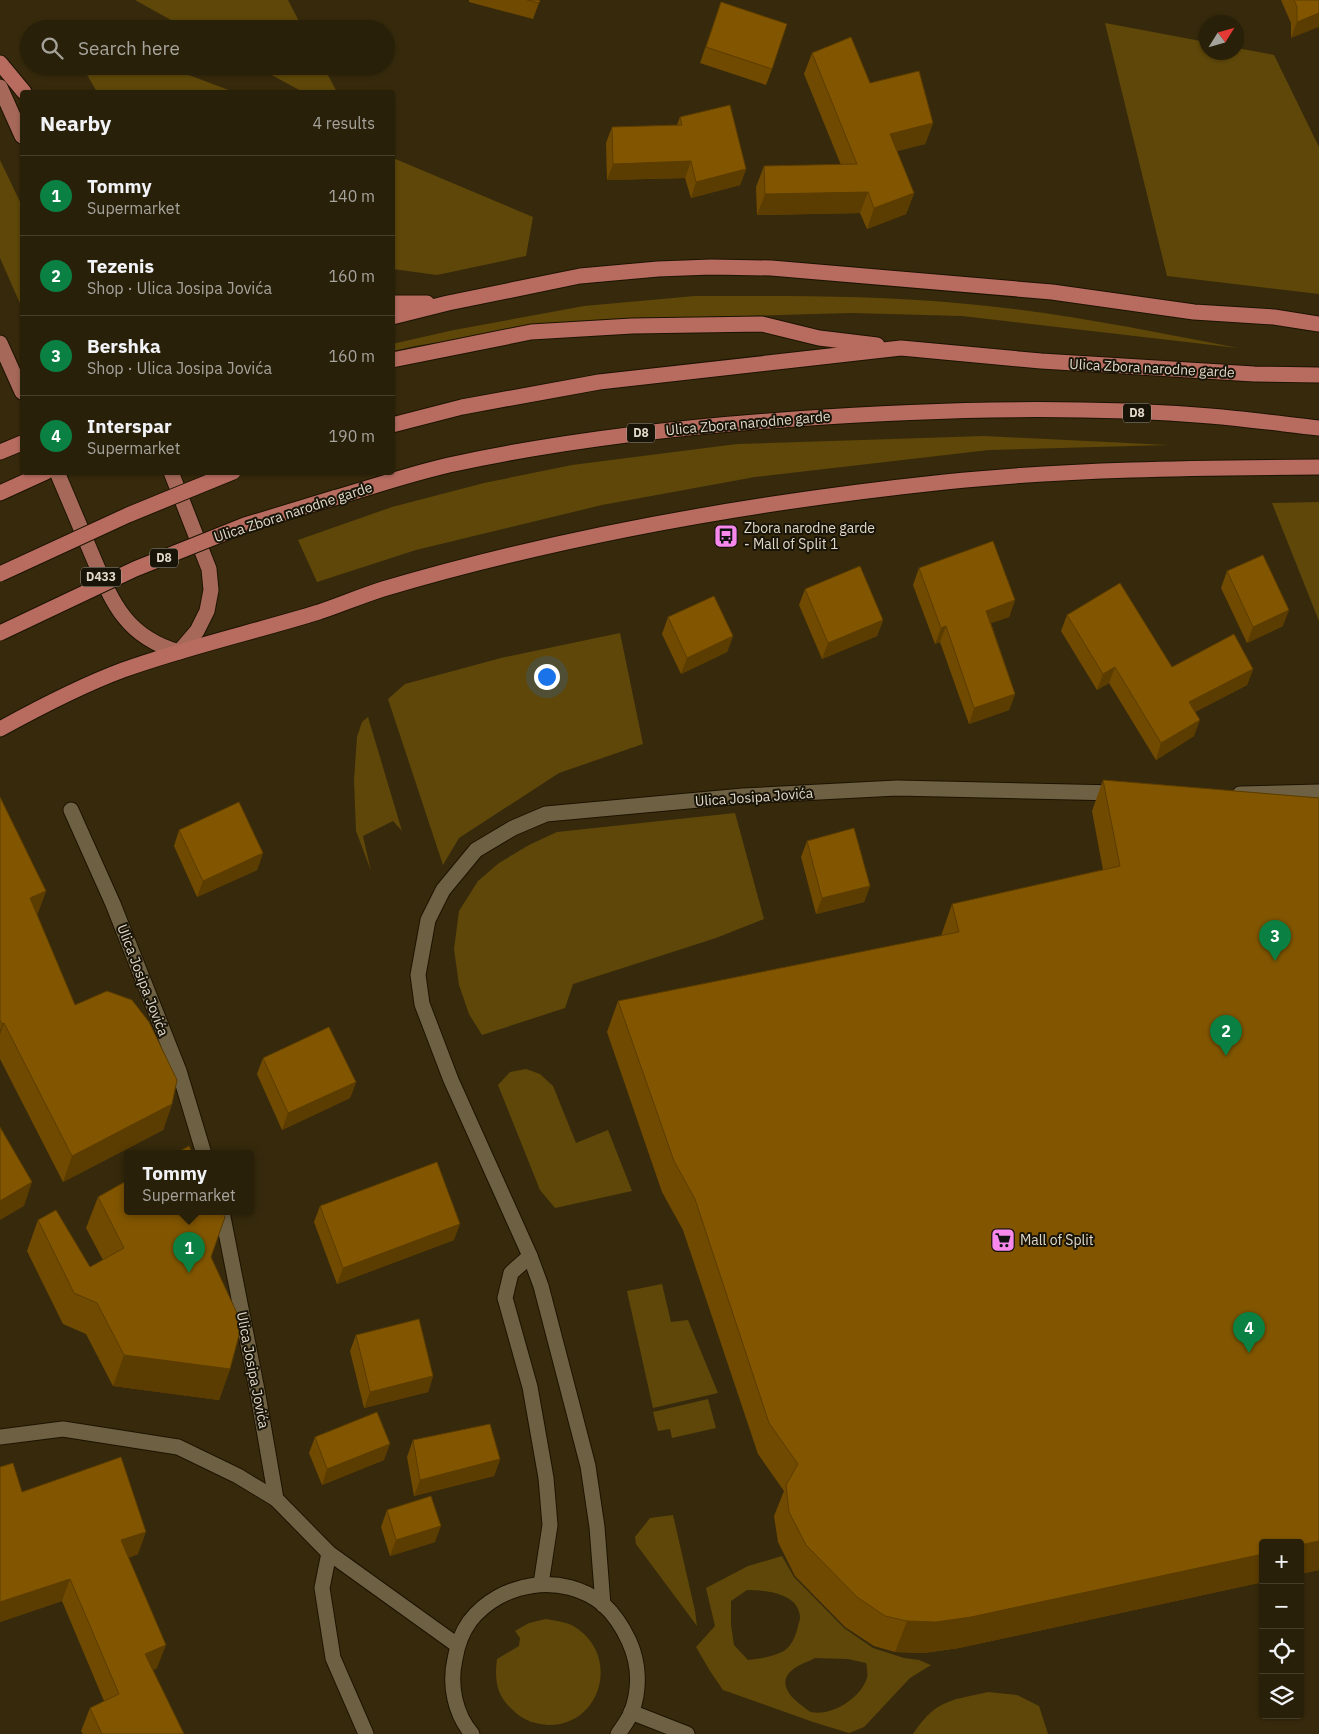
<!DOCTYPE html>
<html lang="en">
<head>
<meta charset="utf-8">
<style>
  body { margin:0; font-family:"IBM Plex Sans",sans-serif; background:#312812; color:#f1f3f6 }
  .controls { position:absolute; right:15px; bottom:15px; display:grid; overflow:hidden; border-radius:5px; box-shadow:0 1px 4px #0004 }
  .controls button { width:45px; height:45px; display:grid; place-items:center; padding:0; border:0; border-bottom:1px solid #453e2a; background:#292009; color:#f1f3f6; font:25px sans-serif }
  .compass { position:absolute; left:1199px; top:15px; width:45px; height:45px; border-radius:50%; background:#292009; box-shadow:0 1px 4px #0004; rotate:53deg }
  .you { position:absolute; left:546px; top:676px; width:18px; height:18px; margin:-12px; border:4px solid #fff; border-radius:50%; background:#1a73e8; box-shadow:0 0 0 8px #1a73e833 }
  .badge { display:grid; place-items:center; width:32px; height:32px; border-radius:50%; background:#0b8043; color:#fff; font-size:16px; font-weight:700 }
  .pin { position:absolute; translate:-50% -41px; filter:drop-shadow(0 1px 2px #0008) }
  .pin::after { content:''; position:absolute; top:26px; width:18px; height:15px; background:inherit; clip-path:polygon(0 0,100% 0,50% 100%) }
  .popup { position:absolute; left:124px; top:1150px; width:130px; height:65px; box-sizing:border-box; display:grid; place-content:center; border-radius:5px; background:#292009; filter:drop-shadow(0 1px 4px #0005); font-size:16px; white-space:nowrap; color:#a5a39c }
  .popup b { font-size:19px; color:#f1f3f6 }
  .popup::after { content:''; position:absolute; left:50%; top:100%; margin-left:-10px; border:10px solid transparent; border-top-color:#292009 }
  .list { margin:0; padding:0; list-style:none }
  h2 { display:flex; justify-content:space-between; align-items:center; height:65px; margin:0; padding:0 20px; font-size:21px }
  h2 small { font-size:16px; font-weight:400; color:#a5a39c }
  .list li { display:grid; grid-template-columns:32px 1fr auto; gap:15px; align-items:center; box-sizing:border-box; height:80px; padding:0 20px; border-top:1px solid #453e2a }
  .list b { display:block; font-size:19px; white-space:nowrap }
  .list p { margin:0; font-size:16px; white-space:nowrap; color:#a5a39c }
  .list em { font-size:16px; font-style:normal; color:#a5a39c }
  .icon { flex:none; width:28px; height:28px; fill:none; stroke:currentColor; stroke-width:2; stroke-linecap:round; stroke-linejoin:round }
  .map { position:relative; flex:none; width:1319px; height:1734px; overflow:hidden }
  .search { position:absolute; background:#292009; box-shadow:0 1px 4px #0004; left:20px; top:20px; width:375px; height:55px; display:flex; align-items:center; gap:12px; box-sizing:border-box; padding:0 18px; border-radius:28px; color:#a5a39c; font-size:19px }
  .panel { position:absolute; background:#292009; box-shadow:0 1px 4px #0004; left:20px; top:90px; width:375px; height:385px; border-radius:5px }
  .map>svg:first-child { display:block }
  .green { fill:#5e4709; fill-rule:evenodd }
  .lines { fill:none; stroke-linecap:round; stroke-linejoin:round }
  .minor-casing { stroke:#1c1300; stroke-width:17 }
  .primary-casing { stroke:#1c1300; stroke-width:17 }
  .trunk-casing { stroke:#1c1300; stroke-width:17 }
  .minor { stroke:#6e6042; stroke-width:15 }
  .primary { stroke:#a66959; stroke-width:15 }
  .trunk { stroke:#b86c60; stroke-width:15 }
  .trunk-bridge-casing { stroke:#1c1300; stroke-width:17; stroke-linecap:butt }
  .trunk-bridge { stroke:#b86c60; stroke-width:15 }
  .wall { fill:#704a01 }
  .shaded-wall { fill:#5b3c01 }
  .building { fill:#825601; stroke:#5b3c01 }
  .labels { text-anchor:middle; stroke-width:4; stroke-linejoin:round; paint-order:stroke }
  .shield { fill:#191408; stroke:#a49d8e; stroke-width:1 }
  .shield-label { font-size:12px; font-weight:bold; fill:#e0d8c8 }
  .street-label { font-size:14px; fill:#e0d8c8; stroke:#191408 }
  .poi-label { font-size:14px; fill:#e0d8c8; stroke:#191408; text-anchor:start }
</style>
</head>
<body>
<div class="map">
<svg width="1319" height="1734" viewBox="0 0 1319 1734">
  <rect width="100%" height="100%" fill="#372a0c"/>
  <g class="green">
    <polygon points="135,0 288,0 303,29 187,29"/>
    <polygon points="1105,23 1206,42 1206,52 1236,52 1237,48 1274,55 1319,147 1319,294 1167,276"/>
    <polygon points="82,66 165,66 234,92 97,92"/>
    <polygon points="255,66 323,66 337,92 303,92"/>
    <polygon points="393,158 533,217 526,256 437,275 393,269"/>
    <polygon points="0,160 22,206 22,308 0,258"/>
    <path d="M695 296C782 296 870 295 957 303 1052 311 1145 330 1238 348L962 316 851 313 710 317 544 326 415 346 393 351 392 344 454 330 584 306Z"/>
    <polygon points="984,436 1168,445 989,450 755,477 602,505 416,550 317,582 298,540 392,507 484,483 572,465 737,444"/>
    <polygon points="1319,502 1319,621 1272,503"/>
    <polygon points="620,633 643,744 559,773 459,838 443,865 388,699 405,684 501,658"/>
    <polygon points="368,717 402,831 393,821 363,836 371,871 356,831 354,780 357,737 362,722"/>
    <polygon points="735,813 764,919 716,938 573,984 565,1008 482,1035 469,1014 459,985 454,949 459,911 478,881 499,863 529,845 557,832"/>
    <polygon points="526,1069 540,1074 553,1086 576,1143 608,1130 632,1191 555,1208 540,1190 498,1085 510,1072"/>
    <polygon points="662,1284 671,1322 688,1320 718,1393 653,1408 627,1291"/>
    <polygon points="708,1399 716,1428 672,1438 670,1429 658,1431 653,1412"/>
    <polygon points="673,1515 695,1611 697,1626 636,1544 635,1537 650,1518"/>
    <path d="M782 1556 794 1577 844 1628 873 1648 904 1658 919 1660 931 1665 910 1678 864 1727 849 1733 813 1722 723 1690 710 1671 696 1647 715 1626 706 1588 748 1566ZM747 1590C765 1590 801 1593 800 1619 799 1622 798 1626 797 1630 795 1638 790 1648 782 1652 771 1657 760 1659 748 1660L734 1645 731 1625V1601ZM815 1658 848 1659 866 1663C867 1667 868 1674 867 1678 861 1698 831 1717 811 1712 808 1711 804 1707 801 1705 790 1697 778 1683 791 1671 797 1665 808 1662 815 1658Z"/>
    <path d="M546 1619C557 1621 569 1622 578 1629 620 1659 600 1726 548 1725 536 1724 525 1721 516 1713 497 1697 494 1682 497 1659L519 1646 520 1638 515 1631 529 1623Z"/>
    <path d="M988 1692 1017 1695 1039 1706 1048 1734H913C919 1725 928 1713 938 1707 952 1698 972 1696 988 1692Z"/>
  </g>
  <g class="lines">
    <g class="minor-casing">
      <g id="minor">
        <polyline points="1240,794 1319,792"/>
        <polyline points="71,810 113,904 179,1071 204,1154"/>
        <polyline points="222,1212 258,1395 276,1499"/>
        <polyline points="530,1256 511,1273 505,1298 530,1387 546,1478 550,1525 541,1584"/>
        <polyline points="0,1437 63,1429 178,1447 238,1476 276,1499 329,1553 457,1645"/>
        <polyline points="329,1553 322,1588 333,1658 366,1734"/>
        <polyline points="603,1605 597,1527 588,1466 541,1286 530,1256 451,1080 422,1004 418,975 428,920 443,890 476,850 513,828 546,814 743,796 897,788 1117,793"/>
        <polyline points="631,1712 687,1734"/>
        <path d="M472 1734C455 1714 449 1685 455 1659 457 1646 462 1632 470 1621 501 1581 563 1572 603 1604 614 1614 623 1628 629 1641 639 1663 640 1688 632 1711 629 1719 623 1727 618 1734"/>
      </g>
    </g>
    <g class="primary-casing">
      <g id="primary">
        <polyline points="0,87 22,136"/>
        <polyline points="0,343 22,392"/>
        <path d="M57 472C68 498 79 524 90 550 111 599 123 636 179 652L197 631 207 611 211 590 209 569 171 472"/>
      </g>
    </g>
    <g class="trunk-casing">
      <g id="trunk">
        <polyline points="0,63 24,92"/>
        <polyline points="392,303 427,303"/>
        <polyline points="392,317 448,303 580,276 658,269 711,267 771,268 1052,292 1194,312 1274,317 1319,324"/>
        <polyline points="392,360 531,332 632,326 762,324 819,338 877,345"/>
        <polyline points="392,425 462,407 599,382 901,348 1041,361 1254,374 1319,375"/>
        <polyline points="0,452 22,443"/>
        <polyline points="0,493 46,472"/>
        <path d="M334 498C372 487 410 474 449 465 564 440 678 427 795 419 933 409 1072 405 1210 416 1246 419 1283 424 1319 428"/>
        <path d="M0 729C40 707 80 686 123 670 187 647 254 632 319 612 340 605 361 596 383 589 566 535 755 502 945 482 1069 469 1194 468 1319 467"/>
      </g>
    </g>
    <use href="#minor" class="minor"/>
    <use href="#primary" class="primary"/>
    <use href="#trunk" class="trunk"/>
    <g class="trunk-bridge-casing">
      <g id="trunk-bridge">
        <polyline points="0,574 128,515 233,472"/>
        <polyline points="0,633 135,569 245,525 334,498"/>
      </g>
    </g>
    <use href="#trunk-bridge" class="trunk-bridge"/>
  </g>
  <g class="wall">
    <polygon points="469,0 540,0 533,19 469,2"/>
    <polygon points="1281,0 1319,0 1291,38 1291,23"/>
    <polygon points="721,2 772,69 766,85 700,63"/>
    <polygon points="812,53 870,83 933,123 925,144 897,151 914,193 906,214 867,229 860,213 757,215 756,187 764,166 841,165 804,74"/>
    <polygon points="680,117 746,169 740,185 691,198 685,178 607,180 606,143 612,127 677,125"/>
    <polygon points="919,568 1015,600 1009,617 991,623 1015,694 1009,710 969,724 940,642 935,644 913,585"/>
    <polygon points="1227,571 1283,626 1247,643 1221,588"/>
    <polygon points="805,589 883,620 877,636 822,659 799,605"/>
    <polygon points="1067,615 1172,667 1253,669 1247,685 1195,712 1194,736 1156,760 1109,683 1097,690 1061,631"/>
    <polygon points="668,617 733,636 727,652 681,674 662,634"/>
    <polygon points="1103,780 1319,798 1319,1570 1300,1574 1263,1543 1263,1582 959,1648 924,1653 895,1652 874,1646 845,1627 795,1576 778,1542 774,1516 784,1491 758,1454 683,1230 662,1192 607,1032 618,1001 941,936 952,904 1103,870 1092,811"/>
    <polygon points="0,797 46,891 37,915 75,1005 172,1104 163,1130 63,1182 0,1059"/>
    <polygon points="179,830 263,853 257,870 197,897 174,846"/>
    <polygon points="807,841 870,886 864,902 816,914 801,857"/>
    <polygon points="263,1058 356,1082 350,1098 282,1130 257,1074"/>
    <polygon points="98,1197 211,1257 230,1369 219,1400 113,1386 86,1334 63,1324 27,1251 38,1220 90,1267 103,1260 86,1228"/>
    <polygon points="320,1206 454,1240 337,1284 314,1222"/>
    <polygon points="356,1335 433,1376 428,1392 364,1408 350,1351"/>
    <polygon points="315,1437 384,1460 322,1485 309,1453"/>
    <polygon points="413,1440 500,1459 494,1476 414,1496 407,1457"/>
    <polygon points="0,1467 22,1492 138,1554 128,1558 157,1668 153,1670 184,1734 83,1734 81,1731 90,1708 104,1701 62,1601 0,1622"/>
    <polygon points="387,1510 435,1542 390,1556 381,1527"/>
  </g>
  <g class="shaded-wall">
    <polygon points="1319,13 1319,27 1291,38 1297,22"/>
    <polygon points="933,123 925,144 882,155 890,134"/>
    <polygon points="691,161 685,178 607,180 613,164"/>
    <polygon points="746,169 740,185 691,198 696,182"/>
    <polygon points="868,192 860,213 757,215 765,194"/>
    <polygon points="914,193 906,214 867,229 874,208"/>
    <polygon points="1015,600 1009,617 980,627 986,611"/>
    <polygon points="1289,610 1283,626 1247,643 1253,627"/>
    <polygon points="883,620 877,636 822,659 828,643"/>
    <polygon points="946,626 940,642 935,644 941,628"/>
    <polygon points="733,636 727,652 681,674 687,658"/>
    <polygon points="1115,667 1109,683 1097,690 1103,674"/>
    <polygon points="1253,669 1247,685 1183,718 1189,702"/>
    <polygon points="1015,694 1009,710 969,724 974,708"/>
    <polygon points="1200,720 1194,736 1156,760 1161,743"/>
    <polygon points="263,853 257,870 197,897 203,881"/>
    <polygon points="870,886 864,902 816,914 822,898"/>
    <polygon points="46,891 36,917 30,898"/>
    <polygon points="4,1023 0,1035 0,1030 2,1024"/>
    <polygon points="356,1082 350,1098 282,1130 288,1113"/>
    <polygon points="172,1104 163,1130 63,1182 72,1156"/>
    <polygon points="32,1182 24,1206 0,1220 0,1201"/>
    <polygon points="460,1224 454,1240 337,1284 343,1268"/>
    <polygon points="124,1355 230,1369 219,1400 113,1386"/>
    <polygon points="433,1376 428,1392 364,1408 370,1392"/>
    <polygon points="390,1444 384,1460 322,1485 327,1469"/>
    <polygon points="500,1459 494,1476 414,1496 420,1480"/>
    <polygon points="441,1526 435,1542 390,1556 396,1540"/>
    <polygon points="146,1532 138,1554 113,1563 121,1540"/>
    <polygon points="1319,1541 1319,1570 1300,1574 1300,1545"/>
    <polygon points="1263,1554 1263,1582 959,1648 924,1653 895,1652 907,1621"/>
    <polygon points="70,1579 62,1601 0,1622 0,1602"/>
    <polygon points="166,1645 157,1668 137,1677 145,1654"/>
  </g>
  <g class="building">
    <polygon points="527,0 540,0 539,3"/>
    <polygon points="1294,0 1319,0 1319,13 1297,22 1297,7"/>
    <polygon points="721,2 787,24 772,69 706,47"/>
    <polygon points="851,37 870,83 919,71 933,123 890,134 914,193 874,208 868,192 765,194 764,166 857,164 812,53"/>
    <polygon points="730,105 746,169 696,182 691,161 613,164 612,127 682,125 680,117"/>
    <polygon points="993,541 1015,600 986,611 1015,694 974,708 946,626 941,628 919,568"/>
    <polygon points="1263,555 1289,610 1253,627 1227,571"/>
    <polygon points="860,566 883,620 828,643 805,589"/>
    <polygon points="1120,583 1172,667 1234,634 1253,669 1189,702 1200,720 1161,743 1115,667 1103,674 1067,615"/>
    <polygon points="714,596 733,636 687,658 668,617"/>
    <polygon points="1103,780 1319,798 1319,1541 1300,1545 1300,1543 1263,1543 1263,1554 971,1617 936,1622 907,1621 885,1616 857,1597 806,1545 789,1512 786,1485 798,1464 769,1423 695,1199 674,1161 618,1001 959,932 952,904 1120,866"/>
    <polygon points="0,797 46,891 30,898 75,1005 107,991 132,1000 149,1022 177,1080 172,1104 72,1156 4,1023 2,1024 0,1020"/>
    <polygon points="239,802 263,853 203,881 179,830"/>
    <polygon points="854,828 870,886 822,898 807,841"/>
    <polygon points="329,1027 356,1082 288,1113 263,1058"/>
    <polygon points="0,1127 32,1182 0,1201"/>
    <polygon points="189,1146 193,1154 174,1154"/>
    <polygon points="437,1162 460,1224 343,1268 320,1206"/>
    <polygon points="128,1180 128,1212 222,1212 225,1217 211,1257 242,1324 230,1369 124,1355 97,1303 74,1293 38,1220 56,1210 90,1267 124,1248 98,1197"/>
    <polygon points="419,1319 433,1376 370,1392 356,1335"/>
    <polygon points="377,1412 390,1444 327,1469 315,1437"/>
    <polygon points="490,1424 500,1459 420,1480 413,1440"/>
    <polygon points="121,1457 146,1532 121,1540 166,1645 145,1654 184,1734 102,1734 90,1708 119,1694 70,1579 0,1602 0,1467 13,1463 22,1492"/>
    <polygon points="431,1496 441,1526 396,1540 387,1510"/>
  </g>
  <defs>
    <g id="bus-square" transform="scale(1.25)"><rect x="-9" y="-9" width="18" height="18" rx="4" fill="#f788ec" stroke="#191408"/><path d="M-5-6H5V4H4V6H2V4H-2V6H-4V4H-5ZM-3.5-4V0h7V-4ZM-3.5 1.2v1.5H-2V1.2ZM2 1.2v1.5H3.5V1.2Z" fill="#111"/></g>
    <g id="supermarket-square" transform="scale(1.25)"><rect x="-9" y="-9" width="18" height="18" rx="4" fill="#f788ec" stroke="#191408"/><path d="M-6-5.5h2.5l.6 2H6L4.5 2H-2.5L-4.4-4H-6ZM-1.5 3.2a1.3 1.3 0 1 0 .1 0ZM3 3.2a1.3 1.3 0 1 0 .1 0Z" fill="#111"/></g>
  </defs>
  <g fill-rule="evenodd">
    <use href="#bus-square" x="726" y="536"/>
    <use href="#supermarket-square" x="1003" y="1240"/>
  </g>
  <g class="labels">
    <g class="shield">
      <rect x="1123" y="403.5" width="28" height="19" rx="4"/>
      <rect x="627" y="423.5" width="28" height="19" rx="4"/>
      <rect x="150" y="548.5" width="28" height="19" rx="4"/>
      <rect x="81" y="567.5" width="40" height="19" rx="4"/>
    </g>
    <g class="shield-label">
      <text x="1137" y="417">D8</text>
      <text x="641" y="437">D8</text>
      <text x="164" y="562">D8</text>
      <text x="101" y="581">D433</text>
    </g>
    <g class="street-label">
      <text transform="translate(1152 368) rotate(3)" y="5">Ulica Zbora narodne garde</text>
      <text transform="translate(748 423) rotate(-5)" y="5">Ulica Zbora narodne garde</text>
      <text transform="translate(293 512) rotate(-18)" y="5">Ulica Zbora narodne garde</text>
      <text transform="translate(754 797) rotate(-4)" y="5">Ulica Josipa Jovića</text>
      <text transform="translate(143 980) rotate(69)" y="5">Ulica Josipa Jovića</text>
      <text transform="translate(253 1370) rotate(79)" y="5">Ulica Josipa Jovića</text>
    </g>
    <g class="poi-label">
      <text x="744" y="533">Zbora narodne garde<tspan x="744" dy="16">- Mall of Split 1</tspan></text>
      <text x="1020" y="1245">Mall of Split</text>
    </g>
  </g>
</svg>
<div class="controls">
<button>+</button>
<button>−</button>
<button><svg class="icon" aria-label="locate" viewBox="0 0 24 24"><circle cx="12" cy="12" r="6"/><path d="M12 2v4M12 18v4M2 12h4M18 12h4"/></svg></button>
<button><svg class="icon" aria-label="layers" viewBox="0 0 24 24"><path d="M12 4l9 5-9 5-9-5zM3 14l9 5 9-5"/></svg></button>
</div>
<svg class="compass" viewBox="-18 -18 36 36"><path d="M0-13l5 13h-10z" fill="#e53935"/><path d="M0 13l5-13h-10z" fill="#a5a39c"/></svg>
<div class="you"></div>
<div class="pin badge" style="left:189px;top:1273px">1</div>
<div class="popup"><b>Tommy</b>Supermarket</div>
<div class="pin badge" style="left:1226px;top:1056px">2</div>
<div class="pin badge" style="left:1275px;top:961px">3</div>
<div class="pin badge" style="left:1249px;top:1353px">4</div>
<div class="search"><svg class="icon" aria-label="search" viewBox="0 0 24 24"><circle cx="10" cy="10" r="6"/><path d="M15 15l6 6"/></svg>Search here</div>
<section class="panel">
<h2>Nearby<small>4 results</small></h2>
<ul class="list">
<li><span class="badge">1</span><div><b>Tommy</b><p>Supermarket</p></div><em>140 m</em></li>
<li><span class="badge">2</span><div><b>Tezenis</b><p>Shop · Ulica Josipa Jovića</p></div><em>160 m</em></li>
<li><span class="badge">3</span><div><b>Bershka</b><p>Shop · Ulica Josipa Jovića</p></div><em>160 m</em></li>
<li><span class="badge">4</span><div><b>Interspar</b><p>Supermarket</p></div><em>190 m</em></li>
</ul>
</section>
</div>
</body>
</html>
